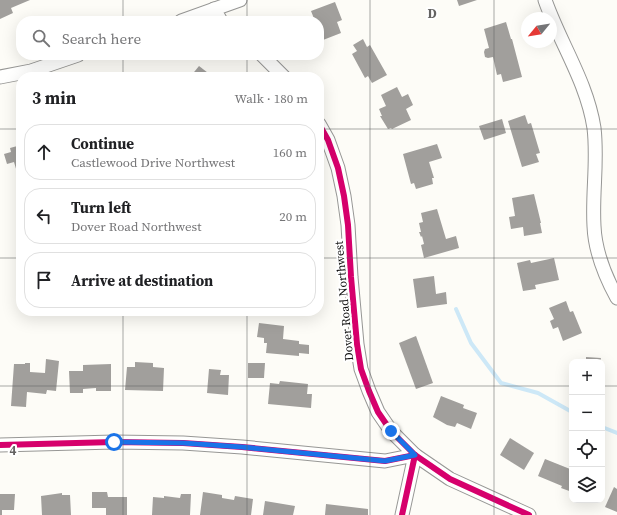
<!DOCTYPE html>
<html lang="en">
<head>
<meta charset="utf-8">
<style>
  body { margin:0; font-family:"Source Serif 4",serif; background:#f6f6f6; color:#202124 }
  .controls { position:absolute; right:12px; bottom:12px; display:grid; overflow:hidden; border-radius:8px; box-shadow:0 4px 16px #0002 }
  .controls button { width:36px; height:36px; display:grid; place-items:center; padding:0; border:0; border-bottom:1px solid #e0e0e0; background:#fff; color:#202124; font:20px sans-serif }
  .compass { position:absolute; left:521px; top:12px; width:36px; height:36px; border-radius:50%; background:#fff; box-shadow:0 4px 16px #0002; rotate:240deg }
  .stop { position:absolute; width:12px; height:12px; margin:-9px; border:3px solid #1a73e8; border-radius:50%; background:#fff }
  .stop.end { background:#1a73e8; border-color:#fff; box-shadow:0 1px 4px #0008 }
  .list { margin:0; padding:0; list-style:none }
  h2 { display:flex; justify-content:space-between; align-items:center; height:52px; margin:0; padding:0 16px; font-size:17px }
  h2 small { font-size:13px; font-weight:400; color:#757577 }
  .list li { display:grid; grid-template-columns:26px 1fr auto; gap:12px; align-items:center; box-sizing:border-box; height:56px; margin:0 8px 8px; padding:0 8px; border:1px solid #e0e0e0; border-radius:16px }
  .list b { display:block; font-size:15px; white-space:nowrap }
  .list p { margin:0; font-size:13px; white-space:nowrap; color:#757577 }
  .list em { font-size:13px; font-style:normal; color:#757577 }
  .icon { flex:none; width:22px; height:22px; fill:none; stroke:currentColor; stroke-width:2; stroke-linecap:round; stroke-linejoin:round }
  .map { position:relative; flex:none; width:617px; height:515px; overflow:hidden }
  .search { position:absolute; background:#fff; box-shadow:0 4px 16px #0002; left:16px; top:16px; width:308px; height:44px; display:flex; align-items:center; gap:10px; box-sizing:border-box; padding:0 14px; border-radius:16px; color:#757577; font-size:15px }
  .panel { position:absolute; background:#fff; box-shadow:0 4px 16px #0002; left:16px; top:72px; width:308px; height:244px; border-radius:16px }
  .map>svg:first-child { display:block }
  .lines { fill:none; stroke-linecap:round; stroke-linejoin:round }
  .stream { stroke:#cde8f7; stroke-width:4 }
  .building { fill:#a19f9c }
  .street-casing { stroke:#979795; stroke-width:15 }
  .street { stroke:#fffffe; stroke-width:13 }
  .cycleway-casing { stroke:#fff; stroke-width:8 }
  .cycleway { stroke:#d6006c; stroke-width:6 }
  .route { stroke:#1a73e8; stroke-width:5 }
  .grid { fill:none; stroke:#646362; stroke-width:1; stroke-opacity:0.55 }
  .labels { text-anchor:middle; stroke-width:4; stroke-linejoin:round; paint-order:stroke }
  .street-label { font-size:12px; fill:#111; stroke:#fff }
  .grid-label { font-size:13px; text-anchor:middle; font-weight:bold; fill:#646362; stroke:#fff; stroke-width:4; stroke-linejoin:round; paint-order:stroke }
</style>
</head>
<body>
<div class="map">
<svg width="617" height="515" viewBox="0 0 617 515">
  <rect width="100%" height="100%" fill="#fdfcf7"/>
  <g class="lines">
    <g class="stream">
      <polyline points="456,309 471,343 501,383 538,393 572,412"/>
      <polyline points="602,427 617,433"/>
    </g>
  </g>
  <g class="building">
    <polygon points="0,0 30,0 11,8 13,13 0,19"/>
    <polygon points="457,0 477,0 459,6"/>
    <polygon points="335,2 342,20 337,22 341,33 323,40 319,31 319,21 315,21 311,11"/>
    <polygon points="506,22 511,39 512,39 522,77 503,82 501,74 497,75 493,57 488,58 485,57 484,52 485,49 489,48 484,29"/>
    <polygon points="363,39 367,47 370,45 387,75 372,83 368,76 365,78 352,54 357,51 353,45"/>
    <polygon points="199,66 212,76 211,77 190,77"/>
    <polygon points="397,87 402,97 408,94 413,105 406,109 411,120 392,129 391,128 388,129 380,116 382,116 379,109 386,106 381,95"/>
    <polygon points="525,115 528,124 531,123 540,153 536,154 539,162 522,167 508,121"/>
    <polygon points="502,119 506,133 484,140 479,126"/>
    <polygon points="437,144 442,158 429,162 434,178 432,178 433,184 416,189 414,183 411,184 403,154"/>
    <polygon points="21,145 21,179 19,179 14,162 7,164 4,154 11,152 10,148"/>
    <polygon points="534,194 541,223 540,223 542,233 524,236 523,227 511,229 509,217 515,216 512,198"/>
    <polygon points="437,209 446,239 456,236 459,248 424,258 421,245 424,244 422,236 421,237 419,232 421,232 419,223 423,222 421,213"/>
    <polygon points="554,258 559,280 535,285 536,289 523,291 517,263 530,260 531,263"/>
    <polygon points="434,276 436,294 446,292 447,304 417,308 413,279"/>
    <polygon points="566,301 570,312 573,311 582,333 563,341 558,327 553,329 550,321 554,319 549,308"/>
    <polygon points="259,323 284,326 283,339 299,341 299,344 309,345 309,354 299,353 299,356 266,353 267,343 264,343 264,338 257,337"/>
    <polygon points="416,336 433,383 416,389 399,343"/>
    <polygon points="586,357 601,358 600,362 586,362"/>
    <polygon points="46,359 59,361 56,391 47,390 46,394 27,392 26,407 11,406 14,364 25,364 25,363 30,363 30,372 45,373"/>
    <polygon points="135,362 153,363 153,367 164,368 163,391 125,390 127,367 135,367"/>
    <polygon points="248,363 265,363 264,378 248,378"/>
    <polygon points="111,364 111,391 96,391 96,388 83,389 83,393 70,393 69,371 83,371 83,365"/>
    <polygon points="209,369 221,370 220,375 229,375 228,395 207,393"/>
    <polygon points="602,370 604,370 603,390 602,390"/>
    <polygon points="280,381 308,384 307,394 312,394 311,408 268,404 270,383 279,384"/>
    <polygon points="441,396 464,405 463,408 477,413 471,429 457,423 455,427 447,425 433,417"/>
    <polygon points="510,438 534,453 524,470 500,455"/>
    <polygon points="545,459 570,469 572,469 572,492 561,488 562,486 538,476"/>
    <polygon points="614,487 617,489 617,512 605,507"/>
    <polygon points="92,492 107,492 108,497 127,497 127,515 106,515 106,508 92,508"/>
    <polygon points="203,492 222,495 222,498 234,500 235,496 253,499 251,515 200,515"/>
    <polygon points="62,493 62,495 70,495 71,515 42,515 41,496"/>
    <polygon points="0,494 15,494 14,510 2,510 2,515 0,515"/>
    <polygon points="181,494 191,494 190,515 152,515 153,497 164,498 164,496 180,498"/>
    <polygon points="265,501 295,506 293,515 263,515"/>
    <polygon points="326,504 368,509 368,515 325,515"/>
  </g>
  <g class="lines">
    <g class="street-casing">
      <g id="street">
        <path d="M545 0C560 43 587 82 594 128 598 161 592 193 594 226 595 252 605 276 617 298"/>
        <polyline points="214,9 221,21"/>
        <polyline points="181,21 240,0"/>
        <polyline points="262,55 284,77"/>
        <polyline points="0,77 31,71 78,55"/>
        <polyline points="319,124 328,140 338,168 344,196 348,225 351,277 357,344 361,369 369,391 378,412 391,431 415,455 450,479 529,515"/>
        <polyline points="0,445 114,442 183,443 242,447 385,461 415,455 402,515"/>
      </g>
    </g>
    <use href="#street" class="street"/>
    <g class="cycleway-casing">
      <g id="cycleway">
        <polyline points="319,124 328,140 338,168 344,196 348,225 351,277 357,344 361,369 369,391 378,412 391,431 415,455 450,479 529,515"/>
        <polyline points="0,445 114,442 183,443 242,447 385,461 415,455 402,515"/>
      </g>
    </g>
    <use href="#cycleway" class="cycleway"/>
  </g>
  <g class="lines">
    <polyline class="route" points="114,442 183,443 242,447 385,461 415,455 391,431"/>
  </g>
  <path class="grid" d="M123 0V21M247 0V21M370 0V515M494 0V515M123 55V77M247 55V77M0 129H21M319 129H617M0 258H21M319 258H617M123 311V515M247 311V515M0 386H572M602 386H617"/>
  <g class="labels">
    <g class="street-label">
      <text transform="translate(344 301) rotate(-95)" y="4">Dover Road Northwest</text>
    </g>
  </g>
  <g class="grid-label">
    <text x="432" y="18">D</text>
    <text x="13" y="455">4</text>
  </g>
</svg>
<div class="controls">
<button>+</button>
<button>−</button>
<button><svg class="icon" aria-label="locate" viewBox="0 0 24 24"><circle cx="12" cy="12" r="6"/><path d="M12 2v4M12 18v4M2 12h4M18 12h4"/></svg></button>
<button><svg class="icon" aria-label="layers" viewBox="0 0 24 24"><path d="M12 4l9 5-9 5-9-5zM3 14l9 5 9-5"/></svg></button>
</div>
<svg class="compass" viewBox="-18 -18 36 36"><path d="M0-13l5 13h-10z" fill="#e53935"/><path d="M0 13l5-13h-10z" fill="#757577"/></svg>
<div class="stop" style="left:114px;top:442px"></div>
<div class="stop end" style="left:391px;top:431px"></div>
<div class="search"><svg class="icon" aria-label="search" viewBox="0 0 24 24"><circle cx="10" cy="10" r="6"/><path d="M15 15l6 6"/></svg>Search here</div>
<section class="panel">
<h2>3 min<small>Walk · 180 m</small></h2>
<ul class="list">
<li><svg class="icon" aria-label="ahead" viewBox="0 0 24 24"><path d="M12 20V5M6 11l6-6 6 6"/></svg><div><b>Continue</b><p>Castlewood Drive Northwest</p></div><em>160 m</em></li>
<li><svg class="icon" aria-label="left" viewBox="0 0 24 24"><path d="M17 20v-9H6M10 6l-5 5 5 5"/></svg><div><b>Turn left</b><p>Dover Road Northwest</p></div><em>20 m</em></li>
<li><svg class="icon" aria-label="arrive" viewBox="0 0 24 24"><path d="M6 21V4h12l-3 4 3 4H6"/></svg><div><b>Arrive at destination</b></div></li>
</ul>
</section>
</div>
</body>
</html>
